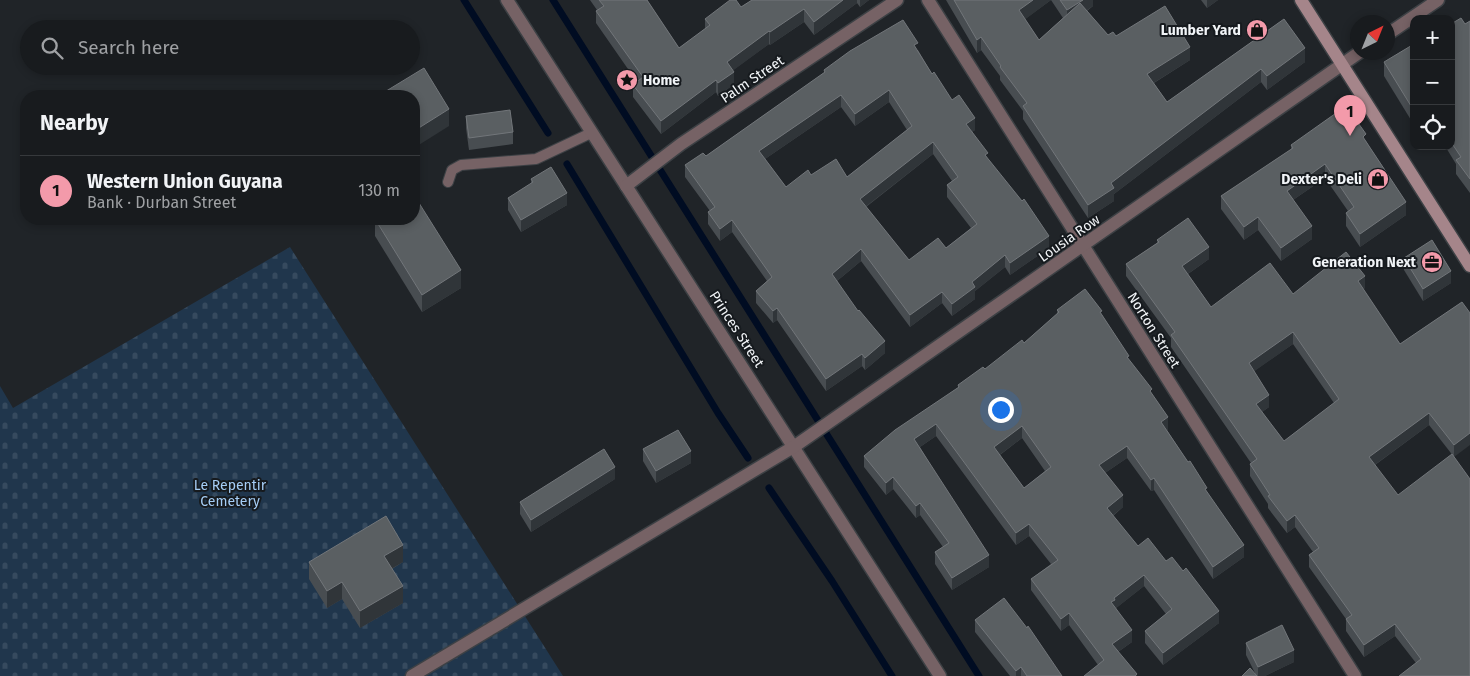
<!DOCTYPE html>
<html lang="en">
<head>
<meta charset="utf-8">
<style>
  body { margin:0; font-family:"Fira Sans",sans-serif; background:#212427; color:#f1f3f6 }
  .controls { position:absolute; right:15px; top:15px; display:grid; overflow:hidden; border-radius:10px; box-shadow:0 2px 8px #0003 }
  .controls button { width:45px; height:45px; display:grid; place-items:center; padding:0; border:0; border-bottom:1px solid #36393c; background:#181b1e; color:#f1f3f6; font:25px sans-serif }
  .compass { position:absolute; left:1350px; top:15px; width:45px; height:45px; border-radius:50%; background:#181b1e; box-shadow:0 2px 8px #0003; rotate:43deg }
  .you { position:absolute; left:1000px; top:409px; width:18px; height:18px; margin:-12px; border:4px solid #fff; border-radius:50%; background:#1a73e8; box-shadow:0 0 0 8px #1a73e833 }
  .badge { display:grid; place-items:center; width:32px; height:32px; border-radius:50%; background:#f39aaa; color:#111; font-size:16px; font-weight:700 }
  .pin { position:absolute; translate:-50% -41px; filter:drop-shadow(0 1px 2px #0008) }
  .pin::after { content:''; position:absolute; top:26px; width:18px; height:15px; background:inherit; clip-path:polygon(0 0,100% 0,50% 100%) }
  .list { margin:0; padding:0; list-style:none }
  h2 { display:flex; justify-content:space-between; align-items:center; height:65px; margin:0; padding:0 20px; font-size:21px }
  h2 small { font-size:16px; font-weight:400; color:#9fa1a4 }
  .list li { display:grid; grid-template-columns:32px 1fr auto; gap:15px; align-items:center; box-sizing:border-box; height:70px; padding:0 20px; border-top:1px solid #36393c }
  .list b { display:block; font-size:19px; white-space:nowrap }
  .list p { margin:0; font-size:16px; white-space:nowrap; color:#9fa1a4 }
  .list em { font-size:16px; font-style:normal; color:#9fa1a4 }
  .icon { flex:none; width:28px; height:28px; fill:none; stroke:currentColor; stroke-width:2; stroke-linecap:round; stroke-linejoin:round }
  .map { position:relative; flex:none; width:1470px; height:676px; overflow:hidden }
  .search { position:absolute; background:#181b1e; box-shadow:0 2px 8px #0003; left:20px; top:20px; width:400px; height:55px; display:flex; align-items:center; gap:12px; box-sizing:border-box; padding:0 18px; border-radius:28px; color:#9fa1a4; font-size:19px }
  .panel { position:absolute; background:#181b1e; box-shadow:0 2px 8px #0003; left:20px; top:90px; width:400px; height:135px; border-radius:20px }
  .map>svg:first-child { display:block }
  .cemetery { fill:url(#cemetery-stones) }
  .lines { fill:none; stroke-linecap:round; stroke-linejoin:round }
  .stream { stroke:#000c22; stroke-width:7 }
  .lane-casing { stroke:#3d4145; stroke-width:12 }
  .street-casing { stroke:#3d4145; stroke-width:15 }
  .secondary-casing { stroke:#3d4145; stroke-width:15 }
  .lane { stroke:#766265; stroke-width:10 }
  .street { stroke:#766265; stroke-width:12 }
  .secondary { stroke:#a5858a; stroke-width:12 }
  .wall { fill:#484d51; fill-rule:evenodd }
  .shaded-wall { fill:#303539 }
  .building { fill:#5a5f62; stroke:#72767a; fill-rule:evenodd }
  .labels { text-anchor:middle; stroke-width:4; stroke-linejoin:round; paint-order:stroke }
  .poi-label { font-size:14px; font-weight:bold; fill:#f1f4f7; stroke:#161a1e; text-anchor:end }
  .street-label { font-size:14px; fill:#f1f4f7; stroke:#161a1e }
  .park-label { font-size:14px; fill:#a5cdf5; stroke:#161a1e }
</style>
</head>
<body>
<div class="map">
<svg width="1470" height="676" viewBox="0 0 1470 676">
  <defs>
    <pattern id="cemetery-stones" width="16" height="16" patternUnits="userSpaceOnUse" patternTransform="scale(1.25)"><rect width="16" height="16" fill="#20364c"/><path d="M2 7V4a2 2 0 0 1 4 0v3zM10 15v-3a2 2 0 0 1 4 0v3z" fill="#364a5e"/></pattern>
  </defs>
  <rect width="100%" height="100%" fill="#202428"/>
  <polygon class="cemetery" points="290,247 563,676 0,676 0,386 13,408"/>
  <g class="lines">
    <g class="stream">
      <polyline points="464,0 548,133"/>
      <polyline points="553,0 979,676"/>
      <polyline points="567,164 718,413 748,458"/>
      <polyline points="769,488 832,581 892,676"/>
    </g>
    <g class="lane-casing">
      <polyline id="lane" points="448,182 452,170 461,165 536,159 591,133"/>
    </g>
    <g class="street-casing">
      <g id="street">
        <polyline points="507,0 940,676"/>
        <polyline points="928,0 1355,676"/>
        <polyline points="1388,34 1438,0"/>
        <polyline points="626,186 681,144 897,0"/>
        <polyline points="412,676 795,446 1360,52"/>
      </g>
    </g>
    <g class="secondary-casing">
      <polyline id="secondary" points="1301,0 1470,266"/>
    </g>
    <use href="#lane" class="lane"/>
    <use href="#street" class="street"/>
    <use href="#secondary" class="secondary"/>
  </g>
  <g class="wall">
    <polygon points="590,0 647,0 679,48 705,29 705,19 741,7 752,0 869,0 860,7 857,3 814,35 804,22 770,45 769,44 733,70 734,84 718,96 716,92 661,134 633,97 633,85 637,82 596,23 596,11 597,10"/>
    <path d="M946 0H1093V6L1087 11 1108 35 1116 36 1190 60 1154 83 1167 102 1284 19 1305 62 1267 90 1261 82 1114 194V201L1088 218 1023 119V111L1000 80V76L981 50 977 53ZM1051 0 1063 18 1039 40 1025 19Z"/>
    <polygon points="1201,0 1218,0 1207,8"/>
    <polygon points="1470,21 1470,193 1456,174 1456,164 1445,146 1451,146 1451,24 1465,24"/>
    <polygon points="1414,44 1414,119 1411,120 1384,76 1384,62"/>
    <path d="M918 50 932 74 975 130 972 132 988 159 1049 248 1010 275 1005 267 975 291V299L952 316 942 303 910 327 861 261 837 281 885 353 865 370 862 366 826 391 777 320 773 323 756 303V291L767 281 732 232 720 241 708 224V212L710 211 685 177V165L706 156 824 73V70ZM889 102 907 130 847 177 811 175 786 187 765 159 841 107 855 126ZM933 154 952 181 947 185V197L971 228 946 248 909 260 866 207Z"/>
    <polygon points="466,116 513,132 513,144 469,150 466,128"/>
    <polygon points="1366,141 1406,215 1360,247 1346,226 1346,213 1348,211 1325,178 1293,200 1312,239 1281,261 1258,230 1244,240 1221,209 1221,196 1291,150 1291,145"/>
    <polygon points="531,179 567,205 521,232 508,210 508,198 531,184"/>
    <polygon points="375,219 461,288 422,312 375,236"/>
    <path d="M1157 240 1209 259 1188 274 1211 307 1293 294 1365 288 1363 289 1400 344 1462 302 1454 457 1429 425 1375 465 1470 676 1416 663 1395 636 1364 657 1346 631V619L1309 567V555L1313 552 1295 527 1287 533 1268 508V504L1250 476V464L1251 463 1171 347V338L1126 276V264L1157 243ZM1293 344 1334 403 1284 441 1262 412 1269 407 1254 371Z"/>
    <polygon points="1404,258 1451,283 1423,301 1404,270"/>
    <path d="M1057 310 1102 315 1129 360 1152 394 1168 429 1167 430 1207 492 1244 557 1213 579 1154 490 1151 491 1127 458 1105 473 1123 507 1113 516 1138 546 1166 561 1219 623 1163 665 1145 643V631L1166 614 1144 586 1116 608 1132 642 1118 652 1137 676 1098 665 1069 625 1061 631 1031 590V579L1051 564 1029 536 1016 545 936 436 920 447 989 567 952 590 935 564V552L943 547 920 515 916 518 893 489 886 495 864 467V456L958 388V385L985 369 1024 343 1057 314ZM1022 438 1045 471 1024 488 1000 455Z"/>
    <polygon points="643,449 691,463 656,483 643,461"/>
    <polygon points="615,479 531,532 520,514 520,502"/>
    <polygon points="309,562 403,562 392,569 403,603 360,628 342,599 327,608 309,579"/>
    <polygon points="975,620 1062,676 1010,676 975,632"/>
    <polygon points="1246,643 1294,662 1265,676 1242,676 1255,673 1246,655"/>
  </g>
  <g class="shaded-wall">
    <polygon points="843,0 857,0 857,3 814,35 814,22"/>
    <polygon points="860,0 869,0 860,7"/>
    <polygon points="1033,0 1051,0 1019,24 1019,10"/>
    <polygon points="1083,0 1093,0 1093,6 1067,24 1067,10"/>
    <polygon points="1207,0 1218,0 1207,8"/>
    <polygon points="804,9 804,22 770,45 770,32"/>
    <polygon points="769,31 769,44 727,75 727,62"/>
    <polygon points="981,37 981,50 977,53 977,40"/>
    <polygon points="1190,47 1190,60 1147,87 1147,74"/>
    <polygon points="1305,48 1305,62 1267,90 1267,76"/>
    <polygon points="1261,69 1261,82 1114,194 1114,201 1088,218 1088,205 1111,183"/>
    <polygon points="734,72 734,84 718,96 718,83"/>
    <polygon points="716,80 716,92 661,134 661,121"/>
    <polygon points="889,90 889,102 855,126 855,114"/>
    <polygon points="841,95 841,107 759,163 759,151"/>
    <polygon points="1414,105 1414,119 1411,120 1411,106"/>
    <polygon points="449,109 449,126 414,148 414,131"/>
    <polygon points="975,118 975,130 966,135 966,124"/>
    <polygon points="933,142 933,154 860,211 860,199"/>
    <polygon points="1325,164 1325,178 1287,204 1287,191"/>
    <polygon points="567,193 567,205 521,232 521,220"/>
    <polygon points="1406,202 1406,215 1360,247 1360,234"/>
    <polygon points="1258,217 1258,230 1244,240 1244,227"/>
    <polygon points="732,220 732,232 720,241 720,229"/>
    <polygon points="1312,226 1312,239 1281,261 1281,248"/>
    <polygon points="1049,236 1049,248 1010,275 1010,263"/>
    <polygon points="1209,247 1209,259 1182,278 1182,266"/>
    <polygon points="861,249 861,261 832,285 832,274"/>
    <polygon points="1005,255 1005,267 975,291 975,299 952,316 952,304 972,282"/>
    <polygon points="461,270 461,288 422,312 422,295"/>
    <polygon points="1451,271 1451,283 1423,301 1423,289"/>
    <polygon points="1365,276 1365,288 1358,293 1358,281"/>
    <polygon points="942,292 942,303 910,327 910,315"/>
    <polygon points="777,308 777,320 773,323 773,311"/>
    <polygon points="1293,332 1293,344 1249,375 1249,363"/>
    <polygon points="885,341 885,353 865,370 865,358"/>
    <polygon points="862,354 862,366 826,391 826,379"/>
    <polygon points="1269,395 1269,407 1256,416 1256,404"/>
    <polygon points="1429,413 1429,425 1369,469 1369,457"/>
    <polygon points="1168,417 1168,429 1161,434 1161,422"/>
    <polygon points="936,424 936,436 914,451 914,439"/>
    <polygon points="1022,426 1022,438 994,459 994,447"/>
    <polygon points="1470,433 1470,445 1454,457 1454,445"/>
    <polygon points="1127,446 1127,458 1099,477 1099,465"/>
    <polygon points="691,451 691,463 656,483 656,471"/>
    <polygon points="615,467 615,479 531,532 531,520"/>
    <polygon points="893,477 893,489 886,495 886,483"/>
    <polygon points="1154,478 1154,490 1151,491 1151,480"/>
    <polygon points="1123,495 1123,507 1107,520 1107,508"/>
    <polygon points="920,503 920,515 916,518 916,506"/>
    <polygon points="1295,515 1295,527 1287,533 1287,521"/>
    <polygon points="1029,524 1029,536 1016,545 1016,533"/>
    <polygon points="403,545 403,562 384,573 384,556"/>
    <polygon points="1244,545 1244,557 1213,579 1213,567"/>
    <polygon points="989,555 989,567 952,590 952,578"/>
    <polygon points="1144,575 1144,586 1115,609 1111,602 1114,598"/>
    <polygon points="342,582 342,599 327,608 327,591"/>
    <polygon points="403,586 403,603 360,628 360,611"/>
    <polygon points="1219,611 1219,623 1163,665 1163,653"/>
    <polygon points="1069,613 1069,625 1061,631 1061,619"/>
    <polygon points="1395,624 1395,636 1364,657 1364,645"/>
    <polygon points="1132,630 1132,642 1112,656 1112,644"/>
    <polygon points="1294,650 1294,662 1265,676 1258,676 1258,667"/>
    <polygon points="1021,667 1021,676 1016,676 1016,671"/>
  </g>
  <g class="building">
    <polygon points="599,0 647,0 679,48 710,25 705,19 730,0 736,0 741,7 752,0 843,0 814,22 804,9 770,32 769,31 727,62 734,72 718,83 716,80 661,121 633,85 643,77 596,11 604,6"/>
    <polygon points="954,0 1033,0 1019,10 1039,40 1080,3 1108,35 1113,32 1116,36 1165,6 1190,47 1147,74 1167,102 1284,19 1305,48 1267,76 1261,69 1111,183 1114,188 1088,205 1023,106 1027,103 1000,67 1001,66 981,37 977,40"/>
    <polygon points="1060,0 1083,0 1067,10"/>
    <polygon points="1461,18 1465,24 1470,21 1470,179 1456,160 1461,157 1451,142 1451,24"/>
    <path d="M903 20 918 43 914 45 932 74 934 72 952 100 959 95 975 118 966 124 988 153 985 155 1022 201 1024 199 1049 236 1010 263 1005 255 972 282 975 287 952 304 942 292 910 315 861 249 832 274 858 311 859 310 885 341 865 358 862 354 826 379 777 308 773 311 756 291 772 277 732 220 720 229 708 212 715 207 685 165 703 153 706 156 825 72 824 70 850 51ZM889 90 912 126 847 177 836 159 811 175 808 170 786 187 759 151 841 95 855 114ZM933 142 958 177 947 185 977 224 946 248 938 238 909 260 860 199Z"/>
    <polygon points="1414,44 1414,105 1411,106 1384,62"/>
    <polygon points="424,68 449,109 414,131 414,96 378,96"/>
    <polygon points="1346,106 1366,134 1363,137 1406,202 1360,234 1346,213 1354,207 1325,164 1287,191 1312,226 1281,248 1258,217 1244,227 1221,196 1293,148 1291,145"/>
    <polygon points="510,110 513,132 469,138 466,116"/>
    <polygon points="551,167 567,193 521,220 508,198 533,182 531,179"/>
    <polygon points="414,195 461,270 422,295 375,219 414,219"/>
    <path d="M1188 218 1209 247 1182 266 1211 307 1270 263 1293 294 1346 252 1365 276 1358 281 1400 344 1462 302 1470 313V433L1454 445 1429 413 1369 457 1398 495 1452 454 1470 479V676H1399L1421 659 1395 624 1364 645 1346 619 1352 615 1309 555 1319 548 1295 515 1287 521 1268 496 1270 495 1250 464 1257 459 1171 335 1175 332 1126 264 1159 242 1157 240ZM1293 332 1339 399 1284 441 1256 404 1269 395 1249 363Z"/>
    <polygon points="1432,240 1451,271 1423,289 1404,258"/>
    <path d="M1085 289 1102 311 1100 312 1129 356 1127 357 1152 389 1150 391 1168 417 1161 422 1188 462 1190 461 1207 488 1205 489 1244 545 1213 567 1154 478 1151 480 1127 446 1099 465 1123 495 1107 508 1138 546 1148 538 1166 561 1172 557 1183 571 1186 568 1219 611 1163 653 1145 631 1172 609 1144 575 1114 598 1115 600 1111 602 1132 630 1112 644 1137 674 1135 676H1084L1104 660 1069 613 1061 619 1031 579 1058 560 1029 524 1016 533 936 424 914 439 989 555 952 578 935 552 949 543 920 503 916 506 893 477 886 483 864 456 895 430 959 387 958 385 983 367 985 369 1022 340 1024 343 1059 312 1057 310ZM1022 426 1051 467 1024 488 994 447Z"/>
    <polygon points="678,430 691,451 656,471 643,449"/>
    <polygon points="604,449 615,467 531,520 520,502"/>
    <polygon points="386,516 403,545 384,556 403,586 360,611 342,582 327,591 309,562"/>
    <polygon points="1004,598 1027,628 1028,626 1062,676 1027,676 1021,667 1016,671 975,620"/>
    <polygon points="1282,625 1294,650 1258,667 1246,643"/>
    <polygon points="1250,668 1257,676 1242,676"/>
  </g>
  <defs>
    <g id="shop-disc" transform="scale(1.125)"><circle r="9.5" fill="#f39aaa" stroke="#161a1e"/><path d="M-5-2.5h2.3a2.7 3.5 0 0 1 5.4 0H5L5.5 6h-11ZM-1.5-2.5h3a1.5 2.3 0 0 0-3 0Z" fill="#111"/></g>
    <g id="sight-disc" transform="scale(1.125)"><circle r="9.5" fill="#f39aaa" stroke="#161a1e"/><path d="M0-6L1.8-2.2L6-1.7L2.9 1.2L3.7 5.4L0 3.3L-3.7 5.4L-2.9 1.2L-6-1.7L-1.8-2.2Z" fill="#111"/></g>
    <g id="office-disc" transform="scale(1.125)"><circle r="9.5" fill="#f39aaa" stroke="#161a1e"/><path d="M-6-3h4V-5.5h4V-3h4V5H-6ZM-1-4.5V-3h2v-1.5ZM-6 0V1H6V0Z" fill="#111"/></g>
  </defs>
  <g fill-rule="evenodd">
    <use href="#shop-disc" x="1257" y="30"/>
    <use href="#sight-disc" x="627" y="80"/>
    <use href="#shop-disc" x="1378" y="179"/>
    <use href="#office-disc" x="1432" y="262"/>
  </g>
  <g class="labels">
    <g class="poi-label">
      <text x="1241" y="35">Lumber Yard</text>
      <text x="643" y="85" text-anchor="start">Home</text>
      <text x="1362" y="184">Dexter's Deli</text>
      <text x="1416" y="267">Generation Next</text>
    </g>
    <g class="street-label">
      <text transform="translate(752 79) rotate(-34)" y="5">Palm Street</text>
      <text transform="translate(1069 238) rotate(-35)" y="5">Lousia Row</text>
      <text transform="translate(737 329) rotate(57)" y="5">Princes Street</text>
      <text transform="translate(1154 330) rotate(58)" y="5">Norton Street</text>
    </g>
    <g class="park-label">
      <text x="230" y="490">Le Repentir<tspan x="230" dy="16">Cemetery</tspan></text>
    </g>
  </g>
</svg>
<div class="controls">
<button>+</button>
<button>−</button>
<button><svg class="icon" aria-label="locate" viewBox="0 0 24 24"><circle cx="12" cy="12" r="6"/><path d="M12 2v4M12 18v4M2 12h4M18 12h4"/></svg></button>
</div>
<svg class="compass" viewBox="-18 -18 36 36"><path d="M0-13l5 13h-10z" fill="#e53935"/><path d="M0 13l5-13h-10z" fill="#9fa1a4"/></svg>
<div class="you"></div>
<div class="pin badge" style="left:1350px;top:136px">1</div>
<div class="search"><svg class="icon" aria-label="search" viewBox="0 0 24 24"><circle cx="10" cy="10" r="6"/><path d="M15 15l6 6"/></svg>Search here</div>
<section class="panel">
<h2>Nearby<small></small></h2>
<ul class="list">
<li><span class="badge">1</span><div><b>Western Union Guyana</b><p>Bank · Durban Street</p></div><em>130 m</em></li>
</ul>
</section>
</div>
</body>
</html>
